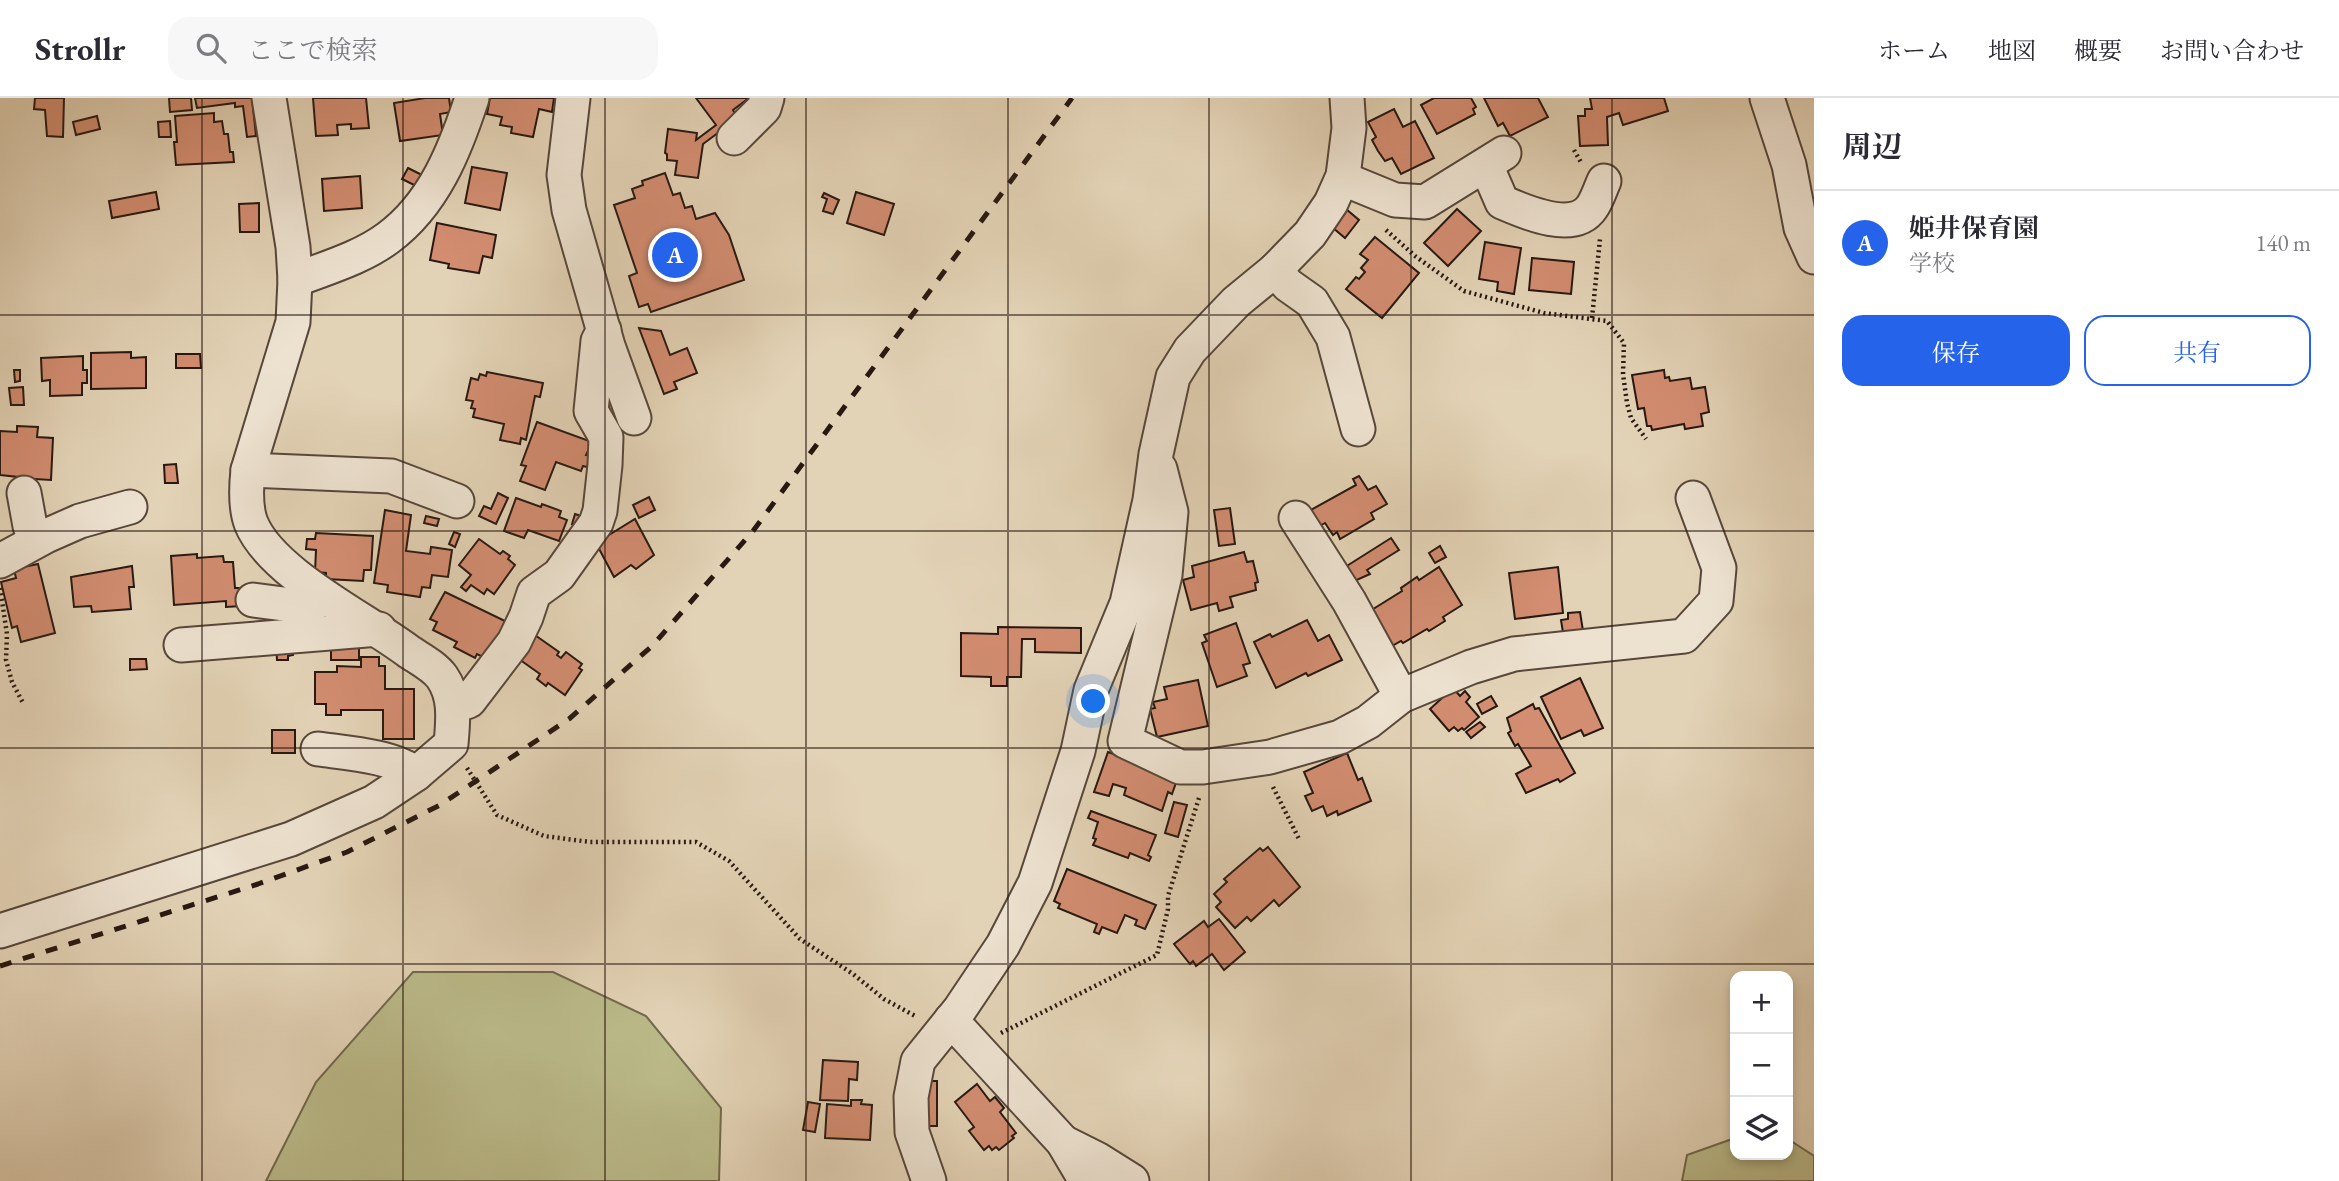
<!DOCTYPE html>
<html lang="ja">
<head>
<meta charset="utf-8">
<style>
  body { margin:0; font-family:"EB Garamond","Noto Serif JP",serif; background:#f7f7f7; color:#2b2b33 }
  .controls { position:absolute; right:21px; bottom:21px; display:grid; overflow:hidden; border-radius:14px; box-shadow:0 4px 10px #0003 }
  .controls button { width:63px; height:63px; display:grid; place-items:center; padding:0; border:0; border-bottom:2px solid #e1e1e2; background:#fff; color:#2b2b33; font:35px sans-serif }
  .you { position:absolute; left:1094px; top:604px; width:24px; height:24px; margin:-18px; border:5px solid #fff; border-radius:50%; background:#1a73e8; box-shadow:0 0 0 10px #1a73e833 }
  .badge { display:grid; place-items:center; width:46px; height:46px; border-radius:50%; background:#2563eb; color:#fff; font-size:23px; font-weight:700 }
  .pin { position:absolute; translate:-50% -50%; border:4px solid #fff; box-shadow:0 2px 7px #0006 }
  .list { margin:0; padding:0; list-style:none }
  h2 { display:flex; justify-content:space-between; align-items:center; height:91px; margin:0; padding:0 28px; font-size:30px }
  h2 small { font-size:23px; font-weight:400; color:#7c7c81 }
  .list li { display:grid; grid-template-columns:46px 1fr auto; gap:21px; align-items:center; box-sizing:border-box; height:105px; padding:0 28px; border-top:2px solid #e1e1e2 }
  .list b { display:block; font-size:26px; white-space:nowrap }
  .list p { margin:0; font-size:23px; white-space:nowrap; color:#7c7c81 }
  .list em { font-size:23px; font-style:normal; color:#7c7c81 }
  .actions { display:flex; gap:14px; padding:21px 28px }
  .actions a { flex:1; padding:16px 0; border:2px solid #2563eb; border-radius:21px; text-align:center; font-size:24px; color:#2563eb }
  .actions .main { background:#2563eb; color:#fff }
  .icon { flex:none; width:38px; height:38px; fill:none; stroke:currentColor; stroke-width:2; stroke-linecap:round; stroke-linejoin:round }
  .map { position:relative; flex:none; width:1814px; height:1083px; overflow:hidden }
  header { display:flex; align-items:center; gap:42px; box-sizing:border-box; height:98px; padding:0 35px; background:#fff; border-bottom:2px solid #e1e1e2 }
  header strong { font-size:33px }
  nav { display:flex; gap:38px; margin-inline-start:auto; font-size:24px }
  .search { width:490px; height:63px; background:#f7f7f7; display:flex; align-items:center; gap:18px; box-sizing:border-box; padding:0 24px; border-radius:21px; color:#7c7c81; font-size:26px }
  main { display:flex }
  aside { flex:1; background:#fff }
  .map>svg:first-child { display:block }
  .green { fill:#bbba89; stroke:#72694e; stroke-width:2 }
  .building { fill:#d38d71; stroke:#281812; stroke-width:2 }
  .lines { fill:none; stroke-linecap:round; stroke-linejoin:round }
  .minor-casing { stroke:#57473b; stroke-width:37 }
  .path { stroke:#281812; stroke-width:4.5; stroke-dasharray:2 3.5; stroke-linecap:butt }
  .minor { stroke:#ede2d0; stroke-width:33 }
  .rail { stroke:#281812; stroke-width:5; stroke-dasharray:12 12; stroke-linecap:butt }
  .grid { fill:none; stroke:#281812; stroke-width:2; stroke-opacity:0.55 }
</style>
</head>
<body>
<header>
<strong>Strollr</strong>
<div class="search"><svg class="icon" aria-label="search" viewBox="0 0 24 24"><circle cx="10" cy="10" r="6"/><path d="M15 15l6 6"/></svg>ここで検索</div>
<nav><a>ホーム</a><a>地図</a><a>概要</a><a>お問い合わせ</a></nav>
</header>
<main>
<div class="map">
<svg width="1814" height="1083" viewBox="0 0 1814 1083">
  <rect width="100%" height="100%" fill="#e3d3b6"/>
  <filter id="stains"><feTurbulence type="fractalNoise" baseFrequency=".00286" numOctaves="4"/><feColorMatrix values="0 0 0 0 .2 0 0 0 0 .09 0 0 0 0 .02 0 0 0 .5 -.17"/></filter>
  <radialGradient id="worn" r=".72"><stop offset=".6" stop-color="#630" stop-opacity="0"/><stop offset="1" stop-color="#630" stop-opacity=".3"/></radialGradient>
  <g class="green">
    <polygon points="413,874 553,874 646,918 721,1010 719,1083 266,1083 316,984"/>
    <polygon points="1735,1040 1735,1057 1788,1057 1788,1041 1814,1058 1814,1083 1682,1083 1687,1057"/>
  </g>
  <g class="building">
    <polygon points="35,0 64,0 63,39 47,38 45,12 34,11"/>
    <polygon points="169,0 191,0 192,12 170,14"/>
    <polygon points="195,0 252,0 256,38 247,39 243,8 235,9 235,5 197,10"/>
    <polygon points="313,0 366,0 369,30 351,31 351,26 337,27 338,37 316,38"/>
    <polygon points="425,0 449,0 451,14 440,16 443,37 400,43 394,5"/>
    <polygon points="490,0 554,0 552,14 539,11 533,39 511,35 512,29 500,27 502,19 487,16"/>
    <polygon points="696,0 749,0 733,12 738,20 703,46 698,80 675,77 677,63 667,62 667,56 665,55 668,31 697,35 696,42 716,27"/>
    <polygon points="1434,0 1471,0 1476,9 1473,11 1475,16 1437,36 1421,7"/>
    <polygon points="1484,0 1538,0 1548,19 1510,38 1503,25 1498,28"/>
    <polygon points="1590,0 1664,0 1668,13 1623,27 1619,15 1607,19 1608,47 1580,48 1578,18 1585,18 1585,11 1592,11"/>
    <polygon points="1394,11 1403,29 1415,23 1434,60 1401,76 1392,60 1385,63 1378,53 1372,42 1376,39 1368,24"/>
    <polygon points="214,15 214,24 222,23 224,36 228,36 230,54 233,54 234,64 176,67 174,44 177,44 175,18"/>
    <polygon points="97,18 100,31 76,37 73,24"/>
    <polygon points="170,23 171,39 159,39 158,24"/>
    <polygon points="472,69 507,75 500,112 465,105"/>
    <polygon points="408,70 422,77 416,88 402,81"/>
    <polygon points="665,75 673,97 680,95 685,110 692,108 696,121 715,115 729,137 744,182 651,214 648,206 639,209 629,178 637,175 614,107 635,100 632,91 643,87 642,83"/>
    <polygon points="360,78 362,110 324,113 322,81"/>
    <polygon points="156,94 159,111 112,120 109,103"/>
    <polygon points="856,94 894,106 884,137 847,125"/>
    <polygon points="824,95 839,102 833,116 823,113 827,101 822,99"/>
    <polygon points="259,105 259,134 240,134 239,106"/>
    <polygon points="1346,111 1359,122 1345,140 1332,129"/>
    <polygon points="1457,111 1481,133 1448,168 1424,145"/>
    <polygon points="437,125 496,137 492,160 483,158 479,175 448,170 449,166 430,162"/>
    <polygon points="1375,139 1419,175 1382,220 1346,191 1356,179 1359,181 1365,174 1361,170 1368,162 1360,156"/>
    <polygon points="1485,144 1521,150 1514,196 1497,193 1498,184 1479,181"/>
    <polygon points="1532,160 1574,164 1571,196 1529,192"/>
    <polygon points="639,230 661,233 670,257 687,250 697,275 674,284 677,291 664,296"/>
    <polygon points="131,254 131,260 146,259 146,290 91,291 91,255"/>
    <polygon points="176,256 200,256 201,270 176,270"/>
    <polygon points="83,258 83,272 87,272 87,285 82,285 82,297 50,298 50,282 42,283 41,260"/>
    <polygon points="14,272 20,272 20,283 15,284"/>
    <polygon points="1664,272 1665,280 1669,279 1670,283 1690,280 1692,291 1705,289 1709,314 1701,316 1703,328 1685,331 1684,326 1652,332 1651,328 1647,328 1644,310 1638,311 1632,277"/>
    <polygon points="487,274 543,285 540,299 535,298 526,342 521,340 520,346 500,342 504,326 473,319 475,311 471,310 473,303 466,302 471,280 478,282 480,276 486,278"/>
    <polygon points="23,289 24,307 11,307 9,290"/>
    <polygon points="537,324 592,344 586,357 591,358 587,369 583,368 581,373 556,364 545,392 520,383 526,368 521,367"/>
    <polygon points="17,328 38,329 37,339 53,340 51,382 35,381 34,386 17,385 18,379 0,377 0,333 17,334"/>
    <polygon points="176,366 178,385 165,385 164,367"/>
    <polygon points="1359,378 1368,392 1376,388 1387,406 1371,415 1374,421 1340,441 1337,434 1333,437 1325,425 1318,429 1309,413 1356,387 1353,381"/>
    <polygon points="498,395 508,400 496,426 479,418 484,408 491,411"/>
    <polygon points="649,399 655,412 639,420 633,407"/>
    <polygon points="516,400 541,409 542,406 561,413 559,419 567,422 559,443 528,432 524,440 504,433"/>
    <polygon points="1230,410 1235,446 1219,448 1214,412"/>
    <polygon points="385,412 411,417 406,453 430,456 431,449 452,452 448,479 432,477 430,490 422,489 420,499 387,494 388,487 374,485"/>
    <polygon points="575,416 587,420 584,430 572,426"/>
    <polygon points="426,418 439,421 437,428 424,425"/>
    <polygon points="635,421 654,457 636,471 631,467 614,479 596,445"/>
    <polygon points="454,434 460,436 455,449 449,446"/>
    <polygon points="316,435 373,438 371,472 364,472 363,483 326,481 326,475 315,474 316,452 306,451 307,441 315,441"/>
    <polygon points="1391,440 1399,452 1367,472 1370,476 1350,485 1342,471"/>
    <polygon points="479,441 500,456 503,453 510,458 508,461 515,467 494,496 487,491 484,496 471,487 466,493 461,489 471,477 459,467"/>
    <polygon points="1440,448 1446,459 1435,465 1429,455"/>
    <polygon points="1244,454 1247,464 1253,463 1258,484 1255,485 1256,492 1230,499 1233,509 1219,513 1217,505 1191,512 1183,482 1194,479 1192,468"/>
    <polygon points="197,456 197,460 223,458 224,464 233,464 235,490 240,490 241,508 226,509 226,503 174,507 171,458"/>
    <polygon points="38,466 55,535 21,544 17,528 12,530 1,484 16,480 14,471"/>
    <polygon points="132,468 134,489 129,489 131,511 92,514 91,508 74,509 71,479"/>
    <polygon points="1439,469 1462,507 1443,519 1445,523 1429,533 1427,531 1403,545 1401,543 1392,548 1370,513 1402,493 1401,490 1417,479 1419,482"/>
    <polygon points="1558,469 1563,515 1515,521 1509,475"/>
    <polygon points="445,494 505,523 502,530 505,531 489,562 477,556 475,560 454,549 457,544 433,532 437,524 430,521"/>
    <polygon points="1580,514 1584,539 1564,541 1561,522 1568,521 1568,515"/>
    <polygon points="1307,522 1318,543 1329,537 1342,562 1308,578 1306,575 1276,590 1254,544 1270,536 1272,539"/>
    <polygon points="1236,525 1250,565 1243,567 1247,578 1217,589 1202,545 1207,543 1204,537"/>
    <polygon points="998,529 1081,530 1081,555 1035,554 1035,541 1022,541 1021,579 1007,579 1007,588 991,588 991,579 961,578 961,535 998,536"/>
    <polygon points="532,535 559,554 557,557 561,560 566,554 582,566 579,570 582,572 565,597 548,585 546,588 537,581 540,576 516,559"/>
    <polygon points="276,545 293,545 293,557 288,558 288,562 277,562"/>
    <polygon points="359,546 359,562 331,562 331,547"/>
    <polygon points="361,559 379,559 379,568 385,568 385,591 414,591 414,641 383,641 383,612 341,612 341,617 326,617 326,606 315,606 315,574 337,574 337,568 361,569"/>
    <polygon points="130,561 146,561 147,571 130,572"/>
    <polygon points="1580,580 1603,630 1584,638 1581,632 1561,641 1541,599"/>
    <polygon points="1198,582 1208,628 1157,639 1150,611 1155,610 1153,604 1167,601 1164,589"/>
    <polygon points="1453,590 1460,598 1465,593 1470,599 1466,604 1479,619 1464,632 1462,630 1458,633 1454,629 1449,633 1430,611"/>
    <polygon points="1491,598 1497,608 1482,616 1477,606"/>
    <polygon points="1533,606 1535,611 1539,610 1575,675 1560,684 1558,681 1526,695 1516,676 1531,668 1518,646 1515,648 1508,635 1511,633 1507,620"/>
    <polygon points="1480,624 1485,629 1471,640 1466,634"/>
    <rect x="272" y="632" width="23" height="23"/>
    <polygon points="1108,654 1178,679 1172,696 1168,694 1162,713 1124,697 1126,690 1113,686 1109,698 1094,694"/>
    <polygon points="1347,655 1358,682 1362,680 1371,703 1338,717 1337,713 1327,718 1323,708 1312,713 1305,698 1313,695 1304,674"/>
    <polygon points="1174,704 1187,707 1178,739 1165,735"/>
    <polygon points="1091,713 1156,737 1148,757 1151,759 1149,763 1130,755 1128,760 1093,747 1096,741 1093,740 1098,724 1088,720"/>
    <polygon points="1268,749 1300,789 1279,808 1274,802 1251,823 1247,819 1235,830 1216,809 1221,804 1214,796 1227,784 1224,781 1260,750 1263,753"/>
    <polygon points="1067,771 1156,807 1145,831 1135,827 1137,822 1125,817 1117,835 1102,829 1099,836 1094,834 1097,826 1058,810 1060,806 1054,803"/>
    <polygon points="1219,821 1245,854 1224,872 1212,856 1196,868 1193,863 1190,866 1174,846 1204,823 1208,829"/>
    <polygon points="823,962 858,964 857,982 849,981 848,1003 820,1002"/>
    <polygon points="923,983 937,983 937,1028 922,1028"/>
    <polygon points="977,986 990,1003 995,999 1004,1010 1000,1014 1016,1035 1012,1038 1014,1040 999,1052 996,1049 992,1052 989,1048 984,1052 969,1033 974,1029 955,1004"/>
    <polygon points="851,1002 862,1002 861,1006 872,1007 870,1042 825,1040 827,1006 851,1008"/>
    <polygon points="808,1004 820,1006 815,1034 803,1032"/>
  </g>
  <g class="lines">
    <g class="minor-casing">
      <g id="minor">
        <polyline points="573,0 564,77 569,112 608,248 634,320"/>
        <polyline points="1767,0 1789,67 1801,130 1814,159"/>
        <polyline points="734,40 764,10 767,0"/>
        <path d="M1486 67 1502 104C1525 114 1574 136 1592 109 1597 102 1600 92 1604 83"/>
        <polyline points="1343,78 1351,84 1395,102 1425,104 1504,55"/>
        <polyline points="1275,172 1288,187 1312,204 1333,239 1358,331"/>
        <path d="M295 182C326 170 361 160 388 140 434 106 455 52 472 0"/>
        <polyline points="1160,371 1171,414 1165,477 1125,643 1180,669 1203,669 1270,659 1340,639 1368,624 1401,598 1471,569 1514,556 1684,538 1716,503 1719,470 1693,400"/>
        <polyline points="248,372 391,378 457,403"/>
        <polyline points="24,395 30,428 38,442"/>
        <polyline points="1296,420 1349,503 1401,598"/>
        <polyline points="0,463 46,438 80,423 130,409"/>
        <polyline points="253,502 299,508 328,501"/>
        <polyline points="181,547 379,531"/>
        <polyline points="454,608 469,603 514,544 526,519 534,495 559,477 596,425 600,413 605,367 606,339 591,313 598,243 604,232"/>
        <path d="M318 651C346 655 394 658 416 676"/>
        <path d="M0 833 291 741 374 704 416 676 451 646C453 623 456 599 442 579 434 568 418 560 408 553 364 520 271 475 251 425 245 409 246 390 248 372L293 224 295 182 293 149 269 0"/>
        <polyline points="951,922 1063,1044 1086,1083"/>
        <polyline points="1063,1044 1097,1061 1132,1083"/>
        <polyline points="929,1083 912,1034 911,999 918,963 960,911 1003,847 1035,785 1078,653 1091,592 1127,505 1150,402 1156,356 1173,279 1190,252 1236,204 1275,172 1310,136 1331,105 1343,78 1349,30 1347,0"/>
      </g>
    </g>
    <g class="path">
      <polyline points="1574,52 1582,66"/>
      <polyline points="1386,132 1415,158 1464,193 1544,215 1607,223 1624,245 1623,276 1627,305 1631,320 1646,341"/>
      <polyline points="1592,220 1600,141"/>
      <polyline points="0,490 7,536 6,562 12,584 23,605"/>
      <polyline points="467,670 497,717 544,738 590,744 696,744 729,763 800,841 853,876 884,901 917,919"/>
      <polyline points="1273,689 1299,741"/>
      <polyline points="1001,935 1157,857 1168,811 1168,798 1199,700"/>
    </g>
    <use href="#minor" class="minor"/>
    <polyline class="rail" points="0,868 258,786 347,754 440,707 569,621 652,548 753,433 1072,0"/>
  </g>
  <path class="grid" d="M202 0V1083M403 0V1083M605 0V1083M806 0V1083M1008 0V1083M1209 0V1083M1411 0V1083M1612 0V1083M0 217H1814M0 433H1814M0 650H1814M0 866H1814"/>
  <rect width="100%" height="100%" filter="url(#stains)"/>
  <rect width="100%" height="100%" fill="url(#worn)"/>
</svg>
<div class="controls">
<button>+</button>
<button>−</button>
<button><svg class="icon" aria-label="layers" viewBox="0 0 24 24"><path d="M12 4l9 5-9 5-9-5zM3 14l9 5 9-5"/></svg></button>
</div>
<div class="you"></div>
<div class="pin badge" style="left:675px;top:157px">A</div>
</div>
<aside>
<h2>周辺<small></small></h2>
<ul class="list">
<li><span class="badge">A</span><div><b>姫井保育園</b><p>学校</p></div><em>140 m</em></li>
</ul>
<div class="actions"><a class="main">保存</a><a>共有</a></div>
</aside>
</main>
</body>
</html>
